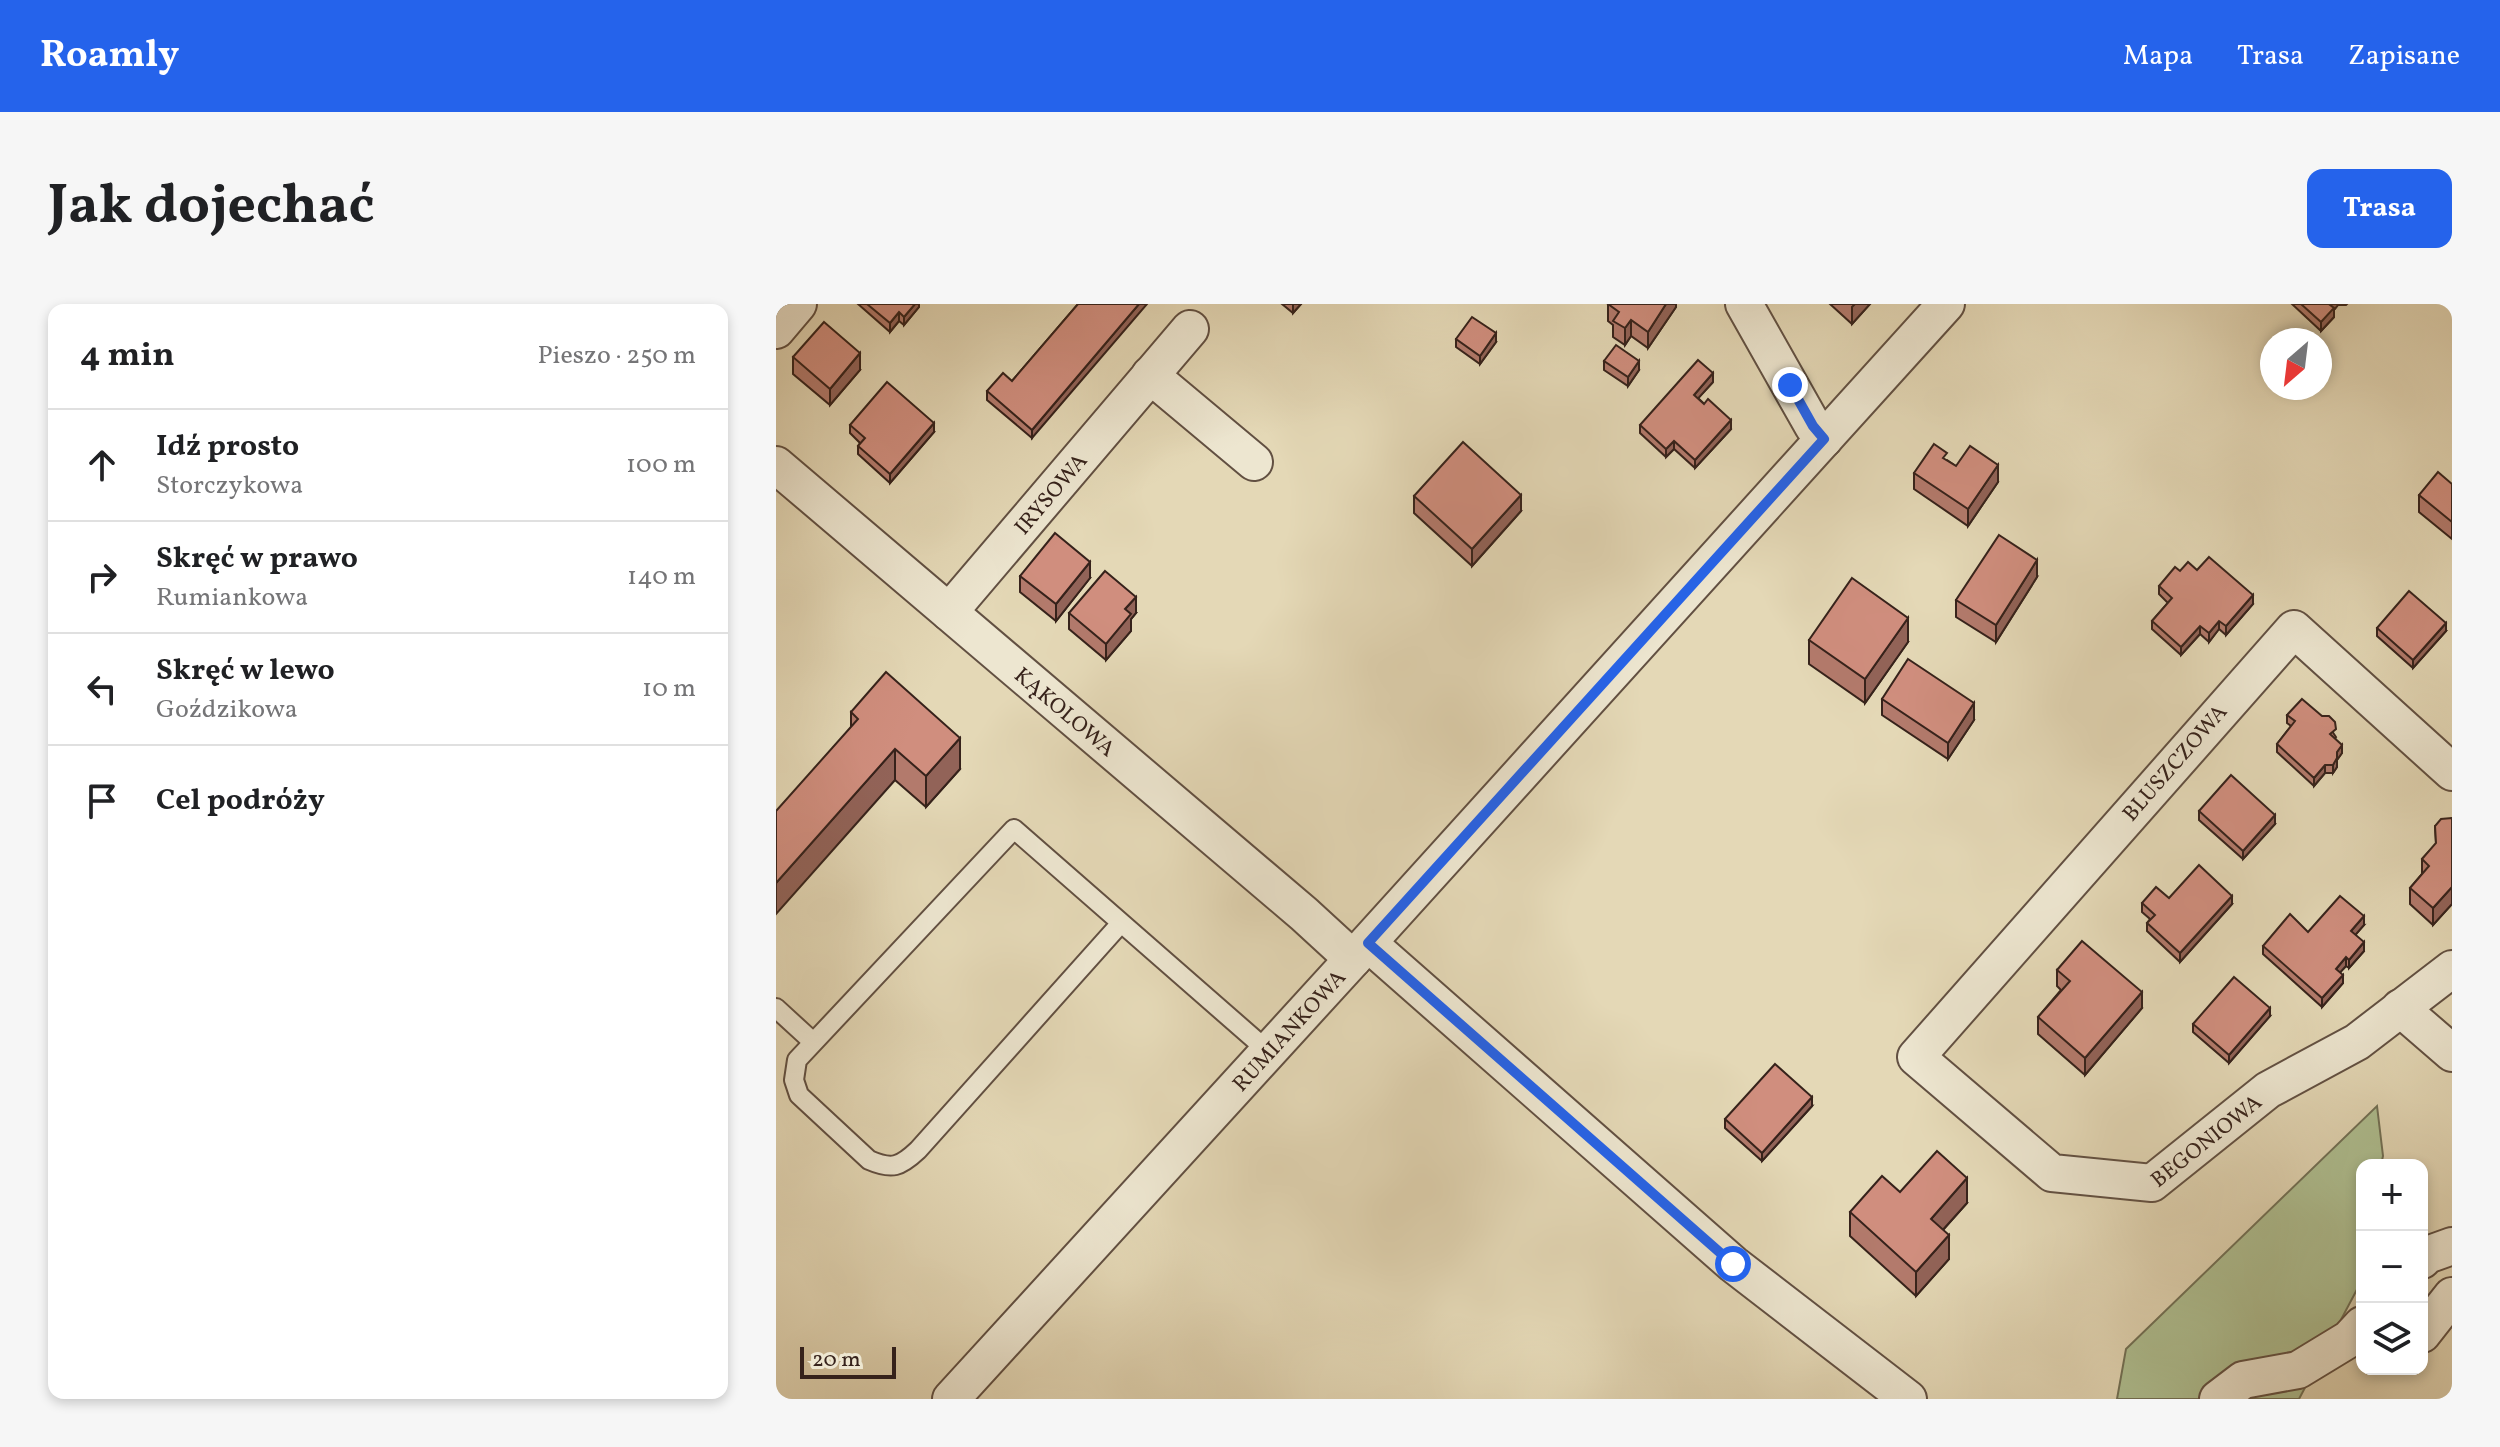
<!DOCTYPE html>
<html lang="pl">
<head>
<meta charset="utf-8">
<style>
  body { margin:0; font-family:Vollkorn,serif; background:#f6f6f6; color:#202124 }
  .controls { position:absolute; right:24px; bottom:24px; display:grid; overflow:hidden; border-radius:16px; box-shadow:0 4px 12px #0003 }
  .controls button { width:72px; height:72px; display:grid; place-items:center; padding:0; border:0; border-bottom:2px solid #e0e0e0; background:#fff; color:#202124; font:40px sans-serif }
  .compass { position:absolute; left:1484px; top:24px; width:72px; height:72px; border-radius:50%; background:#fff; box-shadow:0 4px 12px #0003; rotate:208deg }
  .scale { position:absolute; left:24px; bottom:20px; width:96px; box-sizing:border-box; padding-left:8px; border:4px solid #36221b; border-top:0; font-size:22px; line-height:28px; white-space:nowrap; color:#36221b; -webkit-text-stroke:6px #ede6d0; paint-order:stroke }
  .stop { position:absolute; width:24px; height:24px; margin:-18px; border:6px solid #2563eb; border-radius:50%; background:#fff }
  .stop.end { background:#2563eb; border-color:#fff; box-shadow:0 2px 8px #0008 }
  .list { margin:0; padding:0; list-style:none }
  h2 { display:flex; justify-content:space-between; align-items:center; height:104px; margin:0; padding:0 32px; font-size:34px }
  h2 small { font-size:26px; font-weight:400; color:#757577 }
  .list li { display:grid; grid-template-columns:52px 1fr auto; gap:24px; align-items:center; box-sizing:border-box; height:112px; padding:0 32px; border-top:2px solid #e0e0e0 }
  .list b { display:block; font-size:30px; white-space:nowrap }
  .list p { margin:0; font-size:26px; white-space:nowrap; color:#757577 }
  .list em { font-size:26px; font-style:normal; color:#757577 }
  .icon { flex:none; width:44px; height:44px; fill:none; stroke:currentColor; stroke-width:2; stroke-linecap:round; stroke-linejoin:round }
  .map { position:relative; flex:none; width:1676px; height:1095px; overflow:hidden; border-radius:16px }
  header { display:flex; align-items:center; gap:48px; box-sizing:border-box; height:112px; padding:0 40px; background:#2563eb; color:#fff }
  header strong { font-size:38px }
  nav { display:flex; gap:44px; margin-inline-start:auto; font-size:28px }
  .intro { display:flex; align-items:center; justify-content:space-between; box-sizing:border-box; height:192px; padding:0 48px }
  h1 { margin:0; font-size:56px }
  .button { padding:20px 36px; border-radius:16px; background:#2563eb; color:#fff; font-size:28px; font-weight:700 }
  main { display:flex; gap:48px; padding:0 48px }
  aside { flex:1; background:#fff; border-radius:16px; box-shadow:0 4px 12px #0003 }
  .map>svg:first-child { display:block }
  .green { fill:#afc092; stroke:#727156; stroke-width:2 }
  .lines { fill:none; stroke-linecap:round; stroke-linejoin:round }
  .service-casing { stroke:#625042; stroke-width:22 }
  .minor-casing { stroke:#625042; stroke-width:40 }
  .service { stroke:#ede6d0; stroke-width:18 }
  .minor { stroke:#ede6d0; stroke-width:36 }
  .wall { fill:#b37a6c; stroke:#36221b; stroke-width:2 }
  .shaded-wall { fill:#926358; stroke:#36221b; stroke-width:2 }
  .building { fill:#d08e7e; stroke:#36221b; stroke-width:2 }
  .route { stroke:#2563eb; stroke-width:10 }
  .labels { text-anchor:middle; stroke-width:8; stroke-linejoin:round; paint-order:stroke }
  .street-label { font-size:22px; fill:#36221b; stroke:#ede6d0 }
</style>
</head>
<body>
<header>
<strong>Roamly</strong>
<nav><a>Mapa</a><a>Trasa</a><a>Zapisane</a></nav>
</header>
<div class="intro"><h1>Jak dojechać</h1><a class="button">Trasa</a></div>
<main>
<aside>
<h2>4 min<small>Pieszo · 250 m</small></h2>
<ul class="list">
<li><svg class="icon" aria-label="ahead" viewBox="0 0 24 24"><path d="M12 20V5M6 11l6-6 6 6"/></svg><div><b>Idź prosto</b><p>Storczykowa</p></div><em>100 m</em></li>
<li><svg class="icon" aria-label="right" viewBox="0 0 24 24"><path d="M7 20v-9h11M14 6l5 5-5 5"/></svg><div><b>Skręć w prawo</b><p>Rumiankowa</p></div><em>140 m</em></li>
<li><svg class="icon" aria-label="left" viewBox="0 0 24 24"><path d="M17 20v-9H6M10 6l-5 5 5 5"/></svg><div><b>Skręć w lewo</b><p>Goździkowa</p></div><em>10 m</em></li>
<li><svg class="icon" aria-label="arrive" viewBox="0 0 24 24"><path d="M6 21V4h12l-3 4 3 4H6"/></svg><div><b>Cel podróży</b></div></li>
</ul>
</aside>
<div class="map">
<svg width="1676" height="1095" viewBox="0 0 1676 1095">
  <rect width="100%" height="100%" fill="#e4d8b6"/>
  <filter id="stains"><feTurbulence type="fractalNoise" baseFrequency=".0025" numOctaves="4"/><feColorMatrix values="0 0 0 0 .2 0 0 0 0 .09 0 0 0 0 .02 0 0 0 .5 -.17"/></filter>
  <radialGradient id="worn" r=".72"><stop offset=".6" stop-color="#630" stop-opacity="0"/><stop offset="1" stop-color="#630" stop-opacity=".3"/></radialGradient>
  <polygon class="green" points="1601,802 1607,852 1605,861 1586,861 1586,976 1523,1095 1341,1095 1350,1045"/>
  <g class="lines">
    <g class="service-casing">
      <g id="service">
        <path d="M345 619 142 846C124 863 116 866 93 856L23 791 18 776 21 756 238 525 493 748"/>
        <polyline points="0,704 36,737"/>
      </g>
    </g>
    <g class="minor-casing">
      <g id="minor">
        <polyline points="968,0 1037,122 1048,135"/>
        <polyline points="0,26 22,0"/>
        <polyline points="374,71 478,158"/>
        <path id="s1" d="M0 161 528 610 577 655"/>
        <path id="s2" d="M173 308 414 25"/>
        <path id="s3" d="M1676 468 1518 325 1140 753 1276 869 1376 879 1492 786 1581 738 1676 665"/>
        <polyline points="592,639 957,960 1132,1095"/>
        <polyline points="1624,704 1676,749"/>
        <polyline points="1646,956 1651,951 1676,942"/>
        <polyline points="1646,1030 1676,992"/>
        <path id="s4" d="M175 1095 577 655 1170 0"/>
        <polyline points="1442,1095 1467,1076 1522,1066 1573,1035 1586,1021"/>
      </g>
    </g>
    <use href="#service" class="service"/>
    <use href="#minor" class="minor"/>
  </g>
  <g class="wall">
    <polygon points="82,0 143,0 143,3 128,21 123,17 114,28"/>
    <polygon points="302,0 256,134 211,96 211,87 236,77"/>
    <polygon points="506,0 525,0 517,9"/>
    <polygon points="832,0 900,0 900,3 872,44 855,32 849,41 837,33 837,21 832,17"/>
    <polygon points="1054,0 1094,0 1076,20"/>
    <polygon points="1516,0 1571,0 1570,1 1562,1 1558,6 1558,13 1545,27"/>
    <polygon points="680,35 720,38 704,60 680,43"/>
    <polygon points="17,53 84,66 54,101 17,70"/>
    <polygon points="828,57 863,66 852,82 828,66"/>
    <polygon points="937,78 922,94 955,125 919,164 898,145 890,153 864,129 864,121"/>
    <polygon points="74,121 158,128 114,179 82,150 82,142 84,139 74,129"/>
    <polygon points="1171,156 1180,162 1222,178 1192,222 1138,185 1138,169"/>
    <polygon points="1676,180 1676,235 1643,208 1643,191"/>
    <polygon points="638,192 745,207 696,262 638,209"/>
    <polygon points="1421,266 1477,300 1450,331 1443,325 1433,338 1424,330 1405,351 1376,325 1376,317 1392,299 1383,290 1383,282 1404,267"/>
    <polygon points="244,272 314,274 280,317 244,288"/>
    <polygon points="1261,273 1220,338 1180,313 1180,296"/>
    <polygon points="293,309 360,309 355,315 355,327 330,356 293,325"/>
    <polygon points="1601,324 1670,327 1637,364 1601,332"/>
    <polygon points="1033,336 1132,338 1089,399 1033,360"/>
    <polygon points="1106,395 1198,416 1172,455 1106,411"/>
    <polygon points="75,408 184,465 150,503 119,476 75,423"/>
    <polygon points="1511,411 1546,412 1560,433 1559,434 1566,449 1561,456 1561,463 1557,469 1549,469 1538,482 1501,448 1501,440 1515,422 1511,419"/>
    <polygon points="1423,507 1499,520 1467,555 1423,516"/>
    <polygon points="1676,514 1676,600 1657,621 1634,600 1634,584 1646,570 1646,555 1660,540 1659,522"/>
    <polygon points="1393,594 1456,600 1404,658 1371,627 1371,619 1374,615 1366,608 1366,599"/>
    <polygon points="1588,621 1579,631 1588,647 1573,664 1570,662 1564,668 1567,679 1546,703 1487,650 1487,642 1532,628"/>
    <polygon points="1281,666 1366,704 1309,771 1262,730 1262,713 1285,686 1281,682"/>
    <polygon points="1494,712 1453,759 1417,728 1417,720"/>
    <polygon points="1036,802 986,857 949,824 949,815"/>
    <polygon points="1124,888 1191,899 1167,926 1173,955 1140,992 1074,932 1074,908"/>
  </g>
  <g class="shaded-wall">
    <polygon points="139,0 143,0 143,3 128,21 128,13"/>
    <polygon points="363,0 371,0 256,134 256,126"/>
    <polygon points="517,0 525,0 517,9"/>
    <polygon points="890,0 900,0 900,3 872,44 872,28"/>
    <polygon points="1079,0 1094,0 1076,20 1076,3"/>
    <polygon points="1556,0 1562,0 1562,1 1558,6 1558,13 1545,27 1545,18"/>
    <polygon points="123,8 123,17 114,28 114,19"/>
    <polygon points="855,16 855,32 849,41 849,24"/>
    <polygon points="720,29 720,38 704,60 704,52"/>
    <polygon points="84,49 84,66 54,101 54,85"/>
    <polygon points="863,57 863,66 852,82 852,73"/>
    <polygon points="937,69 937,78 918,99 918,91"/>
    <polygon points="955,116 955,125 919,164 919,156"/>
    <polygon points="158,119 158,128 114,179 114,170"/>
    <polygon points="898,137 898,145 890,153 890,145"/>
    <polygon points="1222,161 1222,178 1192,222 1192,205"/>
    <polygon points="745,191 745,207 696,262 696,245"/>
    <polygon points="1261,256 1261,273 1220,338 1220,321"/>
    <polygon points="314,258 314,274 280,317 280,300"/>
    <polygon points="1477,291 1477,300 1450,331 1450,322"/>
    <polygon points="360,293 360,309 355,315 355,327 330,356 330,340 349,305"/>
    <polygon points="1132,314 1132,338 1089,399 1089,375"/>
    <polygon points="1443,317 1443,325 1433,338 1433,329"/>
    <polygon points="1670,319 1670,327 1637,364 1637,356"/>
    <polygon points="1424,322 1424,330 1405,351 1405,343"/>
    <polygon points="1198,399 1198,416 1172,455 1172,439"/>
    <polygon points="184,434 184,465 150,503 150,472"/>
    <polygon points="1566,441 1566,449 1561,456 1561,463 1557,469 1557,461 1561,448"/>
    <polygon points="119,445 119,476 0,610 0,579"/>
    <polygon points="1549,461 1549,469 1538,482 1538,474"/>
    <polygon points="1499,511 1499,520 1467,555 1467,547"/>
    <polygon points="1676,583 1676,600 1657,621 1657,604"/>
    <polygon points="1456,592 1456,600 1404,658 1404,649"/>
    <polygon points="1588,612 1588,621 1575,636 1575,627"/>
    <polygon points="1588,638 1588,647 1573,664 1573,656"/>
    <polygon points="1570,653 1570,662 1560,673 1560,665"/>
    <polygon points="1567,671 1567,679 1546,703 1546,694"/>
    <polygon points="1366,688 1366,704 1309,771 1309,754"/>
    <polygon points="1494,704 1494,712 1453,759 1453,751"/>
    <polygon points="1036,793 1036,802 986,857 986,849"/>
    <polygon points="1191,874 1191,899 1155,939 1155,915"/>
    <polygon points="1173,931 1173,955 1140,992 1140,968"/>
  </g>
  <g class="building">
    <polygon points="91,0 139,0 128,13 123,8 114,19"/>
    <polygon points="302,0 363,0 256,126 211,87 227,69 236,77"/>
    <polygon points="832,0 890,0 872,28 855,16 849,24 837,17 843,8"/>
    <polygon points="1525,0 1556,0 1554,1 1558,4 1545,18"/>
    <polygon points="696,13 720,29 704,52 680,35"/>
    <polygon points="48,18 84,49 54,85 17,53"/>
    <polygon points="840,41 863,57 852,73 828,57"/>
    <polygon points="922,56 937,69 918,91 928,100 932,95 955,116 919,156 898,137 890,145 864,121"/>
    <polygon points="111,78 158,119 114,170 82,142 89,134 74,121"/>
    <polygon points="687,138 745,191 696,245 638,192"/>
    <polygon points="1158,140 1171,149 1167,154 1180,162 1194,142 1222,161 1192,205 1138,169"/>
    <polygon points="1662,168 1676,180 1676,218 1643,191"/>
    <polygon points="279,229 314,258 280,300 244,272"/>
    <polygon points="1223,231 1261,256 1220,321 1180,296"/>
    <polygon points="1433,253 1477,291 1450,322 1443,317 1433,329 1424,322 1405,343 1376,317 1396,294 1383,282 1399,263 1404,267 1412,258 1421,266"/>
    <polygon points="329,267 360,293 349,305 355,310 330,340 293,309"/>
    <polygon points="1076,274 1132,314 1089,375 1033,336"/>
    <polygon points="1633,287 1670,319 1637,356 1601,324"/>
    <polygon points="1132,355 1198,399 1172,439 1106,395"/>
    <polygon points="110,368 184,434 150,472 119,445 0,579 0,507 82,415 75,408"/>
    <polygon points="1526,395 1546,412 1553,412 1559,418 1560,425 1554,430 1566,441 1561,448 1561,454 1557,461 1549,461 1538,474 1501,440 1519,417 1511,411"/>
    <polygon points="1455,471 1499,511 1467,547 1423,507"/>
    <polygon points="1676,514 1676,583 1657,604 1634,584 1653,562 1646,555 1660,539 1659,522 1665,515"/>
    <polygon points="1423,561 1456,592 1404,649 1371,619 1379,611 1366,599 1380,583 1393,594"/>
    <polygon points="1564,592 1588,612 1575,627 1588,638 1573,656 1570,653 1560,665 1567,671 1546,694 1487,642 1514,610 1532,628"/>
    <polygon points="1306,637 1366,688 1309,754 1262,713 1294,677 1281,666"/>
    <polygon points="1458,673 1494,704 1453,751 1417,720"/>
    <polygon points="999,760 1036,793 986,849 949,815"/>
    <polygon points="1161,847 1191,874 1155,915 1173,931 1140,968 1074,908 1106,872 1124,888"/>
  </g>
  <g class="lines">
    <polyline class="route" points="957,960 592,639 1048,135 1037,122 1014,81"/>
  </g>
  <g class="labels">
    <g class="street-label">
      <text dy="8" stroke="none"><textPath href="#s2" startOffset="156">IRYSOWA</textPath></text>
      <text dy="8" stroke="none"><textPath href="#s1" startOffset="380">KĄKOLOWA</textPath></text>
      <text transform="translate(1398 458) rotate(-49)" y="8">BLUSZCZOWA</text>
      <text dy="8" stroke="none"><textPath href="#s4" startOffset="500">RUMIANKOWA</textPath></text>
      <text dy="8" stroke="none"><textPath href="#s3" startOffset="1132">BEGONIOWA</textPath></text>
    </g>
  </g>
  <rect width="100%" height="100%" filter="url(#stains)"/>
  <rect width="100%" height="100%" fill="url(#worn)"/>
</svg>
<div class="controls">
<button>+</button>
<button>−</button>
<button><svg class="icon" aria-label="layers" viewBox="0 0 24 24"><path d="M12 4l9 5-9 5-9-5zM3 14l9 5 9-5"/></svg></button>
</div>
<svg class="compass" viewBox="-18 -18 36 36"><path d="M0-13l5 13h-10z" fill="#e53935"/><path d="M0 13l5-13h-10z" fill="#757577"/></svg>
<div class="scale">20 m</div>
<div class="stop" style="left:957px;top:960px"></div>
<div class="stop end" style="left:1014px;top:81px"></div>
</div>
</main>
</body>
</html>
